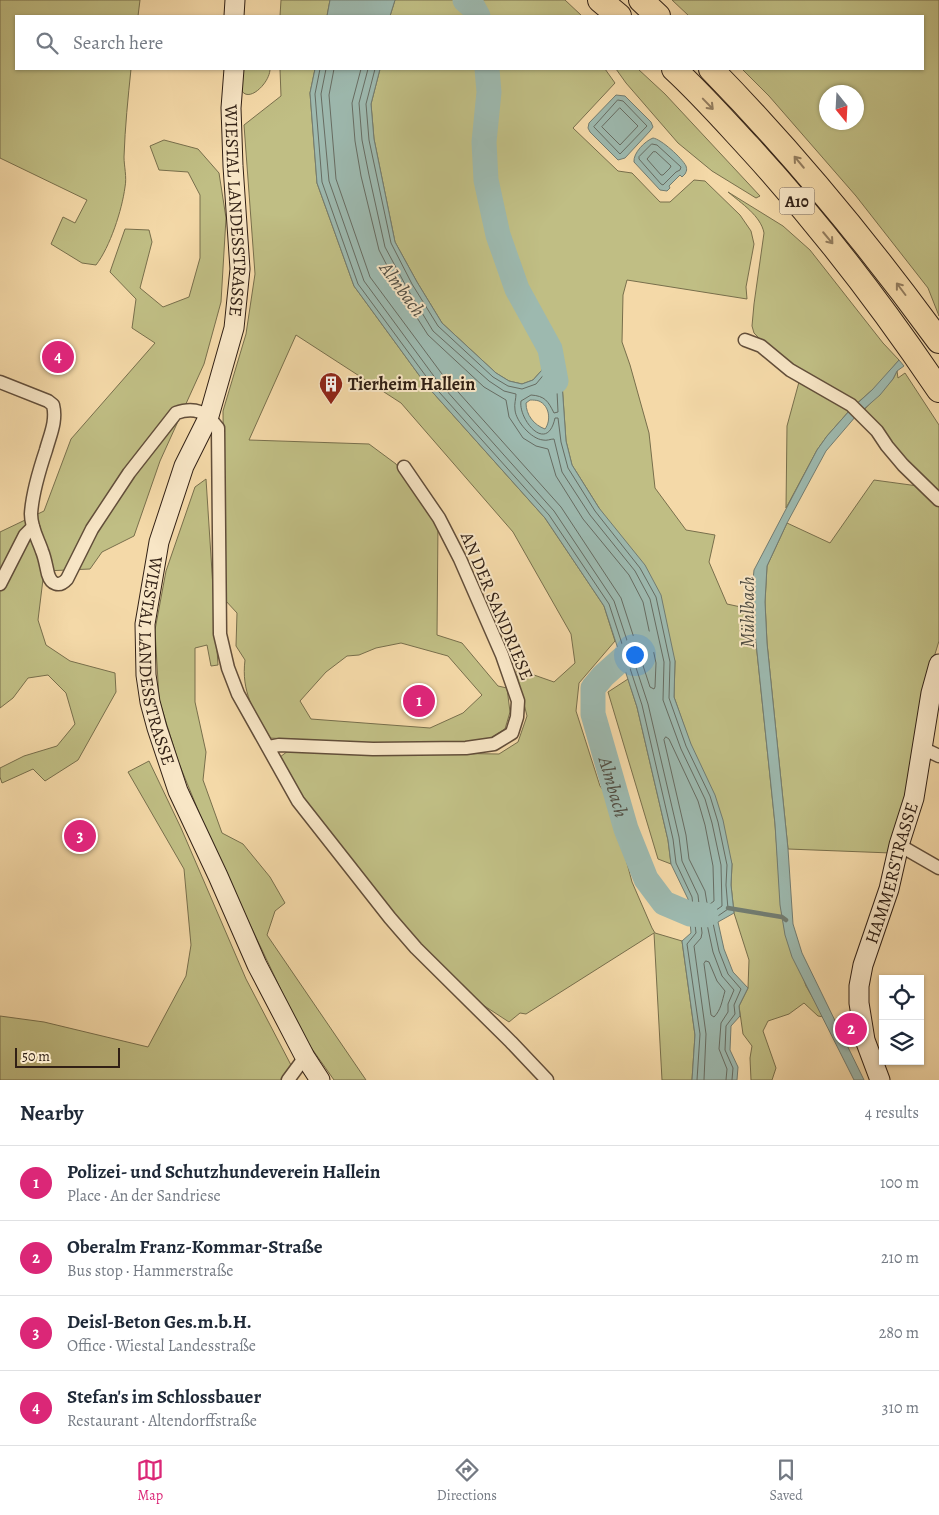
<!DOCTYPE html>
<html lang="en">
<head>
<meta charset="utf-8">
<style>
  body { margin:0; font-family:Alegreya,serif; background:#f2f2f3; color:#1f2937 }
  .controls { position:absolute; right:15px; bottom:15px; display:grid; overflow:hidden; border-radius:0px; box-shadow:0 1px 4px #0004 }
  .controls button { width:45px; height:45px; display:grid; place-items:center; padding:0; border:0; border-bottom:1px solid #e0e1e3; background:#fff; color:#1f2937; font:25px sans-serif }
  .compass { position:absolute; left:819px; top:85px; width:45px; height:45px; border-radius:50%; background:#fff; box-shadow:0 1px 4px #0004; rotate:162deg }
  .scale { position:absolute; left:15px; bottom:12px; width:105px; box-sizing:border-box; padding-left:5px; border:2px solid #312015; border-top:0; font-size:14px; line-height:18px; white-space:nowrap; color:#312015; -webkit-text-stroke:4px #f8e6c6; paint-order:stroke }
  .you { position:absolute; left:634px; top:654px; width:18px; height:18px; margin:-12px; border:4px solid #fff; border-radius:50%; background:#1a73e8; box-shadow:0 0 0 8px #1a73e833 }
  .badge { display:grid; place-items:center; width:32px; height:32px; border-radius:50%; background:#db2777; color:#fff; font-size:16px; font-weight:700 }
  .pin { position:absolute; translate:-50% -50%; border:2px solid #fff; box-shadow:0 1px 5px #0006 }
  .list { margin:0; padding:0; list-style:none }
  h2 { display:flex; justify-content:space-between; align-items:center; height:65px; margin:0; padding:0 20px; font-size:21px }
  h2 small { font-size:16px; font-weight:400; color:#747a83 }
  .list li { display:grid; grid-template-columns:32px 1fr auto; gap:15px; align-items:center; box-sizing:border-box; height:75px; padding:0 20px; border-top:1px solid #e0e1e3 }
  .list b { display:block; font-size:19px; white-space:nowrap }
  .list p { margin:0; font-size:16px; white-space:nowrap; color:#747a83 }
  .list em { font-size:16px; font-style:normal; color:#747a83 }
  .icon { flex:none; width:28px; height:28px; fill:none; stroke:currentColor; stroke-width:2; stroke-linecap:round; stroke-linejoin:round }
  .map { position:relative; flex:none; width:939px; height:1080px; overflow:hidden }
  .search { position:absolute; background:#fff; box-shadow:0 1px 4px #0004; left:15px; right:15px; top:15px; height:55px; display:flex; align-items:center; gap:12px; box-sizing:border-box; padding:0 18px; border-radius:0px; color:#747a83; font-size:19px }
  .sheet { height:365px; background:#fff }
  nav { display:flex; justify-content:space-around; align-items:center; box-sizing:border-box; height:70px; border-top:1px solid #e0e1e3; background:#fff; font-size:14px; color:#747a83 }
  nav a { display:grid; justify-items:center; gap:2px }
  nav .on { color:#db2777 }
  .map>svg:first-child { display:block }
  .green { fill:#c0be84; stroke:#786f4c; fill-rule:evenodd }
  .water { fill:#9db9af; stroke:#727c71; fill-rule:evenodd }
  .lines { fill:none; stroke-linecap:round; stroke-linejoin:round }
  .shore { stroke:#676c62; stroke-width:1 }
  .stream { stroke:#727c71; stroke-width:4.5 }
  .river { stroke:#9db9af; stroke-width:25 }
  .street-casing { stroke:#624e3a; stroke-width:15 }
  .secondary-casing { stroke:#312015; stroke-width:21 }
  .highway-casing { stroke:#312015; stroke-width:26 }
  .street { stroke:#f8e6c6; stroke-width:12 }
  .secondary { stroke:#f8e6c6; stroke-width:19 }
  .highway { stroke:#f4d9a8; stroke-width:24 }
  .oneway { stroke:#927c5e }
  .labels { text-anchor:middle; stroke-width:4; stroke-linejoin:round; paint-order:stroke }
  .shield { fill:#f8e6c6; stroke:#6d5b4a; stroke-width:1 }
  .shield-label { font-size:16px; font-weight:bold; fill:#312015 }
  .street-label { font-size:18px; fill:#312015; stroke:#f8e6c6 }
  .poi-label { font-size:18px; font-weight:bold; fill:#312015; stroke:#f8e6c6; text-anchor:start }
  .water-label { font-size:19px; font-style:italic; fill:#514e43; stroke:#f8e6c6 }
</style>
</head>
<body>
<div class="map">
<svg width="939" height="1080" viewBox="0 0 939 1080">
  <rect width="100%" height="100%" fill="#f4d9a8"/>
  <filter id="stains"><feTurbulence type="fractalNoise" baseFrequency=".004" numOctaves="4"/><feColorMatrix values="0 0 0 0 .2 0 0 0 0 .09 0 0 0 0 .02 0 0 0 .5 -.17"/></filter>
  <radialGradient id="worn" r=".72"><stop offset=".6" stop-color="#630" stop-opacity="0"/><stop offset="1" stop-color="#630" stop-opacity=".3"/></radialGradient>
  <g class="green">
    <path d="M0 0H140L138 16H16V69H131C128 98 125 127 124 157 124 166 127 177 125 187 122 210 110 247 96 265L82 263 51 244 63 217 75 223 87 200 0 158Z"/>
    <polygon points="281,0 330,0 327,16 280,16"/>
    <polygon points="395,0 565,0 582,16 390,16"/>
    <path d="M672 0H939V316L928 288 856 196 769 96 742 69H923V16H689ZM856 92V122H826V92Z"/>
    <path d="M241 69H270C270 84 244 108 240 85 239 80 241 74 241 69Z"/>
    <path d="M280 69H315L310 93 317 183 354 286 427 386 545 518 604 606 615 641 579 683 576 711 600 786 610 799 632 882 652 928 655 933 682 941 695 1035 692 1080H662L654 933 526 1014 520 1013 509 1022 483 1005 406 930 303 799 280 757 288 751 499 754 518 742 527 716 516 672 534 675 554 682 575 663 571 634 513 532 401 403 296 335 249 440 369 444 396 464 438 523 437 635 462 643 498 686 507 688 510 712 505 729 491 738 472 742 373 743 269 738C254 711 241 692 245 660L236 646 237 613 225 600 223 411 246 334 255 274 244 125 281 96ZM401 643 448 656 482 695 463 713 430 728 311 719 300 701 326 672 347 656 359 655 376 648Z"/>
    <polygon points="380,69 605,69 615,83 573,128 618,171 632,173 660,202 670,202 694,180 705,181 740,215 751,231 754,244 746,287 747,299 627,280 623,295 622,342 630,365 649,433 655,488 686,530 715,535 709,562 727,604 750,609 753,614 775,824 782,917 806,986 824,1017 818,1016 804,1003 789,1014 768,1021 763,1031 776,1068 772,1080 751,1080 750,1058 752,1046 743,1034 739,1006 748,988 749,960 734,913 731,885 732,864 674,697 675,661 599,508 572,465 566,441 561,369 544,356 542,370 533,380 522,384 509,381 496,373 442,323 417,282 395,242 374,139 371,104"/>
    <polygon points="616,69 638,69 665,94 760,196 756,198 712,171 678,143 626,83"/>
    <polygon points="164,140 198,149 219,173 226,218 221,302 204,364 160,461 134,536 102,552 90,569 44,571 38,620 46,645 70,661 115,673 116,692 78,760 45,781 33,769 2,783 0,777 0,768 24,756 57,746 75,724 66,693 48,675 28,678 13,698 0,708 0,532 44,511 71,439 155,343 132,328 136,299 110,272 125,229 149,230 152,242 140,288 163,307 189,297 200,258 200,195 188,172 159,170 150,146"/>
    <path d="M728 192 783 226 810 250 883 343 899 360 880 383 855 405 817 383 760 339 754 333 752 326 754 304 764 233C761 216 741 203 728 192Z"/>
    <polygon points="897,371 898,378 905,373 939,425 939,496 863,411 893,379"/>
    <polygon points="799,382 850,410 827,436 817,450 786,508 787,426"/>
    <polygon points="206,479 218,665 211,666 207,645 195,648 195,702 206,752 203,780 222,833 243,844 270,877 285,903 275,911 267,935 366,1080 334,1080 303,1036 214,849 178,761 159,699 155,630 166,571 195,487"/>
    <polygon points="874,480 918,486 939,507 939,641 920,703 905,798 891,853 788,849 767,643 765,602 767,566 787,523 830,543"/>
    <polygon points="628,679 637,707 668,840 671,864 658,859 608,692"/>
    <polygon points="149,761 181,828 246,979 291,1065 281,1080 0,1080 0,1016 44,1022 148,1047 186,976 191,945 184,869 128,772"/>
  </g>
  <g class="water">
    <polygon points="330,0 395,0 390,16 327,16"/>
    <path d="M315 69H380L371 104 374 139 395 242 417 282 442 323 496 373 509 381 522 384 533 380 542 370 544 356 550 349 558 348 561 369 566 441 572 465 599 508 645 565 661 595 675 661 674 697 691 744 715 795 723 820 732 864 731 885 734 913 718 922 724 949 733 972 748 988 739 1006 740 1016 731 1026 730 1050 738 1067 737 1080H692L695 1035 682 941 691 933 688 899 671 864 668 840 637 707 604 606 545 518 427 386 354 286 317 183 310 93ZM530 400C533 400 536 400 539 401 550 406 551 421 545 429 534 425 526 415 526 403Z"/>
    <polygon points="616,95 625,96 651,122 653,127 650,131 625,158 618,160 590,132 588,128 589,123"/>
    <path d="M653 138C661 139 682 158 686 166 687 170 687 170 685 174L682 177 680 175 669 186 670 188 667 191 660 190 634 162C633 153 645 141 653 138Z"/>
    <polygon points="899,360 904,366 897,371 893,379 880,395 856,416 826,451 787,523 767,566 765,602 767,643 788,849 793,924 802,953 864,1080 854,1080 792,957 785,935 780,905 775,824 753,614 750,609 754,570 817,450 827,436 850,410 872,390"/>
  </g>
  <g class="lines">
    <g class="shore">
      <polyline points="320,69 315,94 322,182 358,284 431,383 549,515 609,604 642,705 673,839 676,863 692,897 696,933 687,944 700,1034 697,1080"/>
      <polyline points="326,69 321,94 329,181 364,281 436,379 554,511 614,601 648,704 679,837 682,861 698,895 702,933 701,938 694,946 706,1034 704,1080"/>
      <polyline points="334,69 329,95 336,179 370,277 442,374 561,507 621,598 650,687 654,689 655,687 656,663 643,602 629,575 583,519 556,476 548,449 536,446 523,438 509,417 506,400 484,387 428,335 400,291 379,250 361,176 355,141 352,103 361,69"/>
      <path d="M368 69 359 103 362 140 369 175 385 247 407 288 433 331 489 381 504 391 516 394C516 399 514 404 515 410 516 421 531 439 543 440 547 441 550 439 554 439L562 472 590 515 635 571 650 599 664 662 663 700 681 749 705 799 712 823 721 865 722 906 709 915 707 924 713 952 722 976 734 990 728 1004V1012L721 1023 719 1049 727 1069 726 1080"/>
      <path d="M375 69 366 104 369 140 391 243 412 284 438 326 493 377 508 386 522 389 536 384 546 372 548 359 551 356H554L556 370 558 412 554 413C548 401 545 396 531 395L521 401C518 419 547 455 555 418H558L561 442 568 468 595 511 640 568 656 597 670 662 669 698 686 746 710 796 718 822 727 865 726 885 728 909 715 918 713 923 719 951 728 974 741 989 734 1005 735 1014 726 1026 725 1050 733 1068 732 1080"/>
      <polygon points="618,100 623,101 647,126 620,154 594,127"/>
      <polygon points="620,108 638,126 620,145 602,127"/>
      <polygon points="652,144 657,145 681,167 680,170 676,172 663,185 661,184 639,159 639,157"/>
      <polygon points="656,152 671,166 670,168 663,175 661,175 647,159 653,152"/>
      <polygon points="666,737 669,739 698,801 705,825 713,866 714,901 710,904 707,903 705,891 689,859 686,835 664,740"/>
      <path d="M706 961 709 962 717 981 725 991C722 1001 721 1010 714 1017L711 1015 704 964Z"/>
    </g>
    <polyline class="stream" points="728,908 782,917 786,920"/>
    <g class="river">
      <polyline points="465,0 473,7 478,16"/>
      <polyline points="487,69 489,92 484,142 486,180 498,235 517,289 550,349 556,381"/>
      <path id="s1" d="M645 643 622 659 603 676 593 688V714L626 829 646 879 664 903 690 914 706 915"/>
    </g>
    <g class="street-casing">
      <g id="street">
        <polyline points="745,340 761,346 790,370 851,405 877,431 887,446 903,465 939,500"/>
        <path d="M0 382 48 401 53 405C57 421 50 435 46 450 40 468 32 496 31 514 31 528 38 539 42 551 45 558 46 566 48 574 51 584 59 588 67 579L92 529 129 473 176 413C195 406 206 412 218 428L220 634 228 668 238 694 298 801 390 918 416 948 511 1042 547 1080"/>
        <polyline points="0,584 25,535 33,527"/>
        <polyline points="269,747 279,745 373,749 466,748 494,744 512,733 517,717 518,701 502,655 460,559 439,518 404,467"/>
        <polyline points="922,748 939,756"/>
        <polyline points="899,845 939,868"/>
        <polyline points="288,1080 305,1057"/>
      </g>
    </g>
    <g class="secondary-casing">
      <g id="secondary">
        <polyline points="234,16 235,0"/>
        <path id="s2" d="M234 69 231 108 233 166 240 269 234 328 209 416 184 466 159 542 145 624 146 675 150 702 157 728 178 791 218 876 257 965 305 1057 320 1080"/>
        <path id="s3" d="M880 1080 865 1040 859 1003V986L863 965 889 889 899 845 914 798 931 693 939 664"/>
      </g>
    </g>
    <g class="highway-casing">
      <g id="highway">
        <polyline points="600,0 619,16"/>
        <polyline points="641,0 658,16"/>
        <path d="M674 69C700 93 724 120 748 146 818 222 881 304 939 390"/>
        <path d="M711 69C794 154 869 245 939 341"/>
      </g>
    </g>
    <use href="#street" class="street"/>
    <use href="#secondary" class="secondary"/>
    <use href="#highway" class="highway"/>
  </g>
  <defs><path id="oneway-shaft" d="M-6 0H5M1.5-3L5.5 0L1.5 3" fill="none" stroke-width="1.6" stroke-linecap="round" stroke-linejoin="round" transform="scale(1.25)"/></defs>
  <g class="oneway">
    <use href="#oneway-shaft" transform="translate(708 104) rotate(46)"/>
    <use href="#oneway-shaft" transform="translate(799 162) rotate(-130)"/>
    <use href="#oneway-shaft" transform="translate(828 238) rotate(50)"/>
    <use href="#oneway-shaft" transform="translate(901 289) rotate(-127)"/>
  </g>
  <defs>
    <g id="building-pin" transform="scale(1.25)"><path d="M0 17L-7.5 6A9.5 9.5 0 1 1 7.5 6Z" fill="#8f2418" stroke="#f8e6c6"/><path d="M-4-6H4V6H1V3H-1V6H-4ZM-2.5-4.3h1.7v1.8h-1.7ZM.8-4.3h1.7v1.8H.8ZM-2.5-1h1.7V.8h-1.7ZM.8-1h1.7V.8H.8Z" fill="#fff"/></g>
  </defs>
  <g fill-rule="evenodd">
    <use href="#building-pin" x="331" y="384"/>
  </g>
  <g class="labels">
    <rect class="shield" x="779.5" y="187.5" width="35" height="27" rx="4"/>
    <g class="shield-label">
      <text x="797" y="207">A10</text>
    </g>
    <g class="street-label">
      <text dy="6" stroke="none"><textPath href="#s2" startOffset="142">WIESTAL LANDESSTRASSE</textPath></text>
      <text transform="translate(497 606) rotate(67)" y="6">AN DER SANDRIESE</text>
      <text dy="6" stroke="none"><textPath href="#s2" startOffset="608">WIESTAL LANDESSTRASSE</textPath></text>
      <text dy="6" stroke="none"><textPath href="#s3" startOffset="215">HAMMERSTRASSE</textPath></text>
    </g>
    <g class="poi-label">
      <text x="348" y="390">Tierheim Hallein</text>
    </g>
    <g class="water-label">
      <text transform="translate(403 289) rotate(54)" y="7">Almbach</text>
      <text transform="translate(747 612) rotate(-90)" y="7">Mühlbach</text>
      <text dy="7" stroke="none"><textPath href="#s1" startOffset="171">Almbach</textPath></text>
    </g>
  </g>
  <rect width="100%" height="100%" filter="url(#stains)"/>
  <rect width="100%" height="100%" fill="url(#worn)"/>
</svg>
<div class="controls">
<button><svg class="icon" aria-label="locate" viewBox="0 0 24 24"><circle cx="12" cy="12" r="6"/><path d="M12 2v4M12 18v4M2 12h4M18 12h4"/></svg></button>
<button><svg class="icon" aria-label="layers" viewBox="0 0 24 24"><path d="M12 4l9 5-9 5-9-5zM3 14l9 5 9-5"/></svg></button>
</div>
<svg class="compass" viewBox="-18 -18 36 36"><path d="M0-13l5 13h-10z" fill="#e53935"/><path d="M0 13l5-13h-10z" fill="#747a83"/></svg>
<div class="scale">50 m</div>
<div class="you"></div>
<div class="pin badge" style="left:419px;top:701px">1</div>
<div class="pin badge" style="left:851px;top:1029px">2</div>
<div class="pin badge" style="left:80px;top:836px">3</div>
<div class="pin badge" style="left:58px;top:357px">4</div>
<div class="search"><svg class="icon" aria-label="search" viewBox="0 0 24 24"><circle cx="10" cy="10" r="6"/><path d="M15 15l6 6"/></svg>Search here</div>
</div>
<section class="sheet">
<h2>Nearby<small>4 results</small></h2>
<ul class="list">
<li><span class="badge">1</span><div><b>Polizei- und Schutzhundeverein Hallein</b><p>Place · An der Sandriese</p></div><em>100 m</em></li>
<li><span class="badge">2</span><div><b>Oberalm Franz-Kommar-Straße</b><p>Bus stop · Hammerstraße</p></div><em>210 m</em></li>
<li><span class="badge">3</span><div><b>Deisl-Beton Ges.m.b.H.</b><p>Office · Wiestal Landesstraße</p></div><em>280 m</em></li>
<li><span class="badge">4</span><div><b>Stefan's im Schlossbauer</b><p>Restaurant · Altendorffstraße</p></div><em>310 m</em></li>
</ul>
</section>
<nav>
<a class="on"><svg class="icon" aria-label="map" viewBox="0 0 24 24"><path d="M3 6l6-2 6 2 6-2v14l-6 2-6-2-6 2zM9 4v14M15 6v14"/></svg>Map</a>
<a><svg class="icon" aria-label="directions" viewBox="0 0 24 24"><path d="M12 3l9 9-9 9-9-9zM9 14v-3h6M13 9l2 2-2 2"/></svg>Directions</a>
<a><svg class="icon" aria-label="saved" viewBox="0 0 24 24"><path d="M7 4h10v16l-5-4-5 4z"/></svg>Saved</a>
</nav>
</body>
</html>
